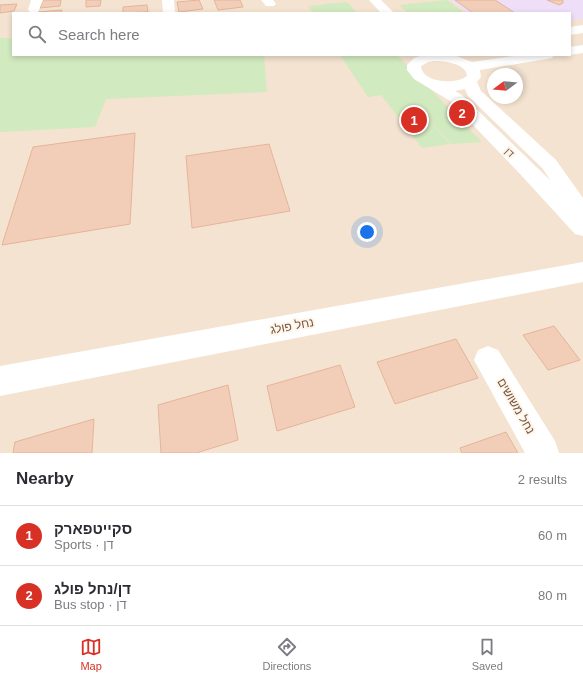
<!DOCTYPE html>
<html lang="en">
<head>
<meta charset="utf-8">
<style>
  body { margin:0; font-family:Arial,Heebo,sans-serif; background:#f7f7f7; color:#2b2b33 }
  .compass { position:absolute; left:487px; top:68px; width:36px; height:36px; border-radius:50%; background:#fff; box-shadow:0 2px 6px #0003; rotate:254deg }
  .you { position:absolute; left:367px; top:232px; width:14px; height:14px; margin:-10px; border:3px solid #fff; border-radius:50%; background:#1a73e8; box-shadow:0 0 0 6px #1a73e833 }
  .badge { display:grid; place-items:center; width:26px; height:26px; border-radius:50%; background:#d93025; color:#fff; font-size:13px; font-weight:700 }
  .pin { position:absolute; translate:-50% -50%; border:2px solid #fff; box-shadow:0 1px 4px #0006 }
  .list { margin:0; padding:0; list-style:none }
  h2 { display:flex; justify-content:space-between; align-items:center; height:52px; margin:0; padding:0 16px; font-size:17px }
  h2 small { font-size:13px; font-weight:400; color:#7c7c81 }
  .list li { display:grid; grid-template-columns:26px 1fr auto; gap:12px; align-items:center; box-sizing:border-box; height:60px; padding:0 16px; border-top:1px solid #e1e1e2 }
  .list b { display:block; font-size:15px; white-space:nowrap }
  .list p { margin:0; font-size:13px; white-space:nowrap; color:#7c7c81 }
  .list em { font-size:13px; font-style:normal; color:#7c7c81 }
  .icon { flex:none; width:22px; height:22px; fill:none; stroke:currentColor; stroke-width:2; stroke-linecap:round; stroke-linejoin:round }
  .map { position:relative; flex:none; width:583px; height:453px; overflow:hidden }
  .search { position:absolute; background:#fff; box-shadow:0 2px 6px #0003; left:12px; right:12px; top:12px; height:44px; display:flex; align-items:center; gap:10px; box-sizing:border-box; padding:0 14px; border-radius:0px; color:#7c7c81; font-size:15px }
  .sheet { height:172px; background:#fff }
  nav { display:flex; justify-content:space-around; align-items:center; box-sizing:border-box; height:56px; border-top:1px solid #e1e1e2; background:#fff; font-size:11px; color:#7c7c81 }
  nav a { display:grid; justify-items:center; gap:2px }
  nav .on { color:#d93025 }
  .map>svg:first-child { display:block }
  .residential { fill:#f4e3d0; fill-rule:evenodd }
  .education { fill:#eedef8 }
  .green { fill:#d2eac0 }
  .building { fill:#f2ceb9; stroke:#e5b499 }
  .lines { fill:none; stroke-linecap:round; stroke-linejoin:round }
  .minor { fill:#fff; fill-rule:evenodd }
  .labels { text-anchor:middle; stroke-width:4; stroke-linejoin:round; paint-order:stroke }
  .street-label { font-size:10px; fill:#745748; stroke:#fff5e8 }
  .near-street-label { font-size:12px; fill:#745748; stroke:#fff5e8 }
</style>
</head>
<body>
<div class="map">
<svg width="583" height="453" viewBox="0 0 583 453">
  <rect width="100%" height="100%" fill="#fcf1e1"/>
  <path class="residential" d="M0 0H583V453H0ZM13 13H570V55H13ZM493 74H517V98H493Z"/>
  <polygon class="education" points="450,0 583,0 583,19 570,20 570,13 469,13"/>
  <g class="green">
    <polygon points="447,0 465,13 408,13 399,5"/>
    <polygon points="347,2 357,13 313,13 308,6"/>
    <polygon points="0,38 13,38 13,55 264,55 267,92 106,99 95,127 0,132"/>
    <polygon points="340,55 397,55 482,142 451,144 403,92 450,144 422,148 381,95 368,97"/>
  </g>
  <g class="building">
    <polygon points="43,0 61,0 60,6 40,8"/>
    <polygon points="86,0 101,0 100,6 86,7"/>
    <polygon points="199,0 203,9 179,12 177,2"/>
    <polygon points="214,0 240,0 243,7 218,10"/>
    <polygon points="455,0 495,0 515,13 473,13"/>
    <polygon points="547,0 563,0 563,3 559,5"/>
    <polygon points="17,4 14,11 0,13 0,5"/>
    <polygon points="147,5 148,12 123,13 123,7"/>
    <polygon points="62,10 61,13 37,13 37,12"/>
    <polygon points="135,133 130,224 2,245 33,147"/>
    <polygon points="269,144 290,211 192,228 186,156"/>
    <polygon points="554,326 580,360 548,370 523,335"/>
    <polygon points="456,339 478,378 395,404 377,362"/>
    <polygon points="340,365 355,407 277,431 267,386"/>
    <polygon points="228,385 238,440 196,453 161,453 158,405"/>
    <polygon points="94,419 92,453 13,453 15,442"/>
    <polygon points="506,432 518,453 462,453 460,448"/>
  </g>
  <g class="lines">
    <g class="minor">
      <polygon points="31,0 43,0 38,12 30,12 28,10"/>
      <polygon points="162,0 174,0 175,13 163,13"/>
      <polygon points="261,0 273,0 276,4 274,6 266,6"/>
      <polygon points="369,0 381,0 394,13 381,13"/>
      <polygon points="583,25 583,33 570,35 570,27"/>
      <polygon points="583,45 583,53 570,55 570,47"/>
      <path d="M423 55H454L472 62 520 55H554L552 58 547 59 480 70 481 77 477 82 481 91 556 160 583 198V236L575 234 520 174 450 101 414 79 407 70V65L414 58ZM434 61C444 61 466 63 467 76 456 85 422 83 421 66L428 62ZM465 89 468 96 542 168 551 181 462 95 455 91Z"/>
      <polygon points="583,262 583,282 0,396 0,366"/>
      <polygon points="488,346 498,350 555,441 559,453 525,453 474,360 478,350"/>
    </g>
  </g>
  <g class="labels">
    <g class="street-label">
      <text transform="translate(510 152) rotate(45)" y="4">דן</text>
    </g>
    <g class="near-street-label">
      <text transform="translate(292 326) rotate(-11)" y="4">נחל פולג</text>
      <text transform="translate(516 406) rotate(60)" y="4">נחל משושים</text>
    </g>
  </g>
</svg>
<svg class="compass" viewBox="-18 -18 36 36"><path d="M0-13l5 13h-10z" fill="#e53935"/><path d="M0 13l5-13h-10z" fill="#7c7c81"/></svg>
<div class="you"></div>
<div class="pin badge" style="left:414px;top:120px">1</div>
<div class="pin badge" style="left:462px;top:113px">2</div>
<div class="search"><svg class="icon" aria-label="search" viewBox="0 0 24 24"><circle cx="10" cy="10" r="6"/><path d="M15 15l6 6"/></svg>Search here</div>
</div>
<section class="sheet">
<h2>Nearby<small>2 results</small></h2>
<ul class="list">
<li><span class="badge">1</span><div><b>סקייטפארק</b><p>Sports · דן</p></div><em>60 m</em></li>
<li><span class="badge">2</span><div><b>דן/נחל פולג</b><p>Bus stop · דן</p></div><em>80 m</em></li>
</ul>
</section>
<nav>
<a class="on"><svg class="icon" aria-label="map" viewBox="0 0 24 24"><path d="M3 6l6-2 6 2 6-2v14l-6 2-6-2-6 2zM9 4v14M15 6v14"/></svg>Map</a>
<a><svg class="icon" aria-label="directions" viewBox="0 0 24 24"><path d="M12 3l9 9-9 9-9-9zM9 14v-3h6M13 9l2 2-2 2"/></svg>Directions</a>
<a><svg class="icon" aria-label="saved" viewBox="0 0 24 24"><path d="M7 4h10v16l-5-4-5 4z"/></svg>Saved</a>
</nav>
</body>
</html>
